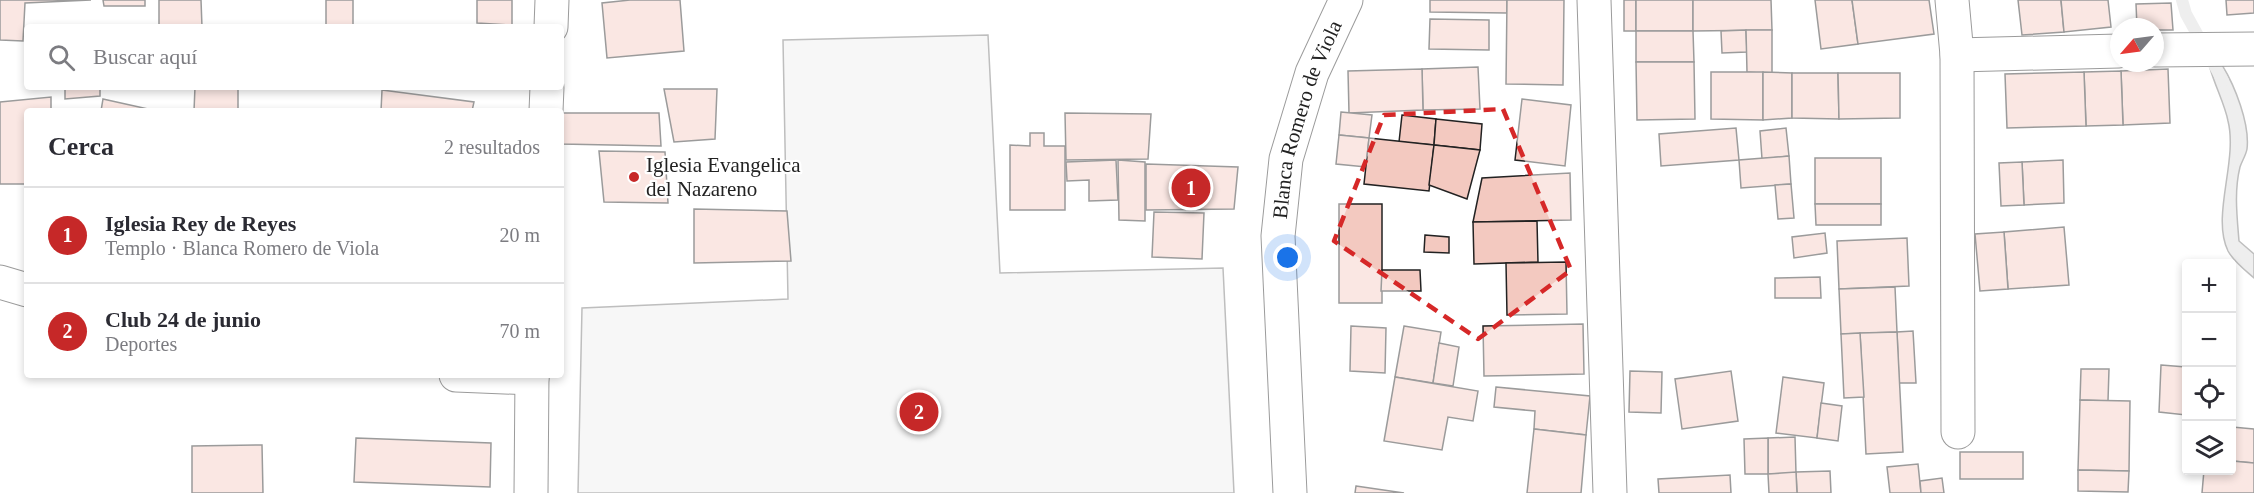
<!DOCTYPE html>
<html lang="es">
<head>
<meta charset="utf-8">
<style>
  body { margin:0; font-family:"Times New Roman",serif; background:#f7f7f7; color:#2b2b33 }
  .controls { position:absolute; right:18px; bottom:18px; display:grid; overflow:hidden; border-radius:6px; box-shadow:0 3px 9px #0003 }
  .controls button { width:54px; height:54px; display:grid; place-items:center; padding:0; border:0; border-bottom:2px solid #e1e1e2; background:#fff; color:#2b2b33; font:30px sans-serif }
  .compass { position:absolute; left:2110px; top:18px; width:54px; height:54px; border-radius:50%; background:#fff; box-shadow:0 3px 9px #0003; rotate:242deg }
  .you { position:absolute; left:1288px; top:258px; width:21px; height:21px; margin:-15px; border:4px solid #fff; border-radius:50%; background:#1a73e8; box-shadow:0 0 0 9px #1a73e833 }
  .badge { display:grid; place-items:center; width:39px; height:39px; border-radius:50%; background:#c62828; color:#fff; font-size:20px; font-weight:700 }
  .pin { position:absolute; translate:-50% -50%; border:3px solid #fff; box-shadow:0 2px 6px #0006 }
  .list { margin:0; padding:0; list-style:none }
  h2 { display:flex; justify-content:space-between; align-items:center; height:78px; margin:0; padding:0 24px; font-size:26px }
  h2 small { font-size:20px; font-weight:400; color:#7c7c81 }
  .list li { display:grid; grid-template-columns:39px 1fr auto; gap:18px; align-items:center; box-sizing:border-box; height:96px; padding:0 24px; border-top:2px solid #e1e1e2 }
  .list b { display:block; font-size:22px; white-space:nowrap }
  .list p { margin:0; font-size:20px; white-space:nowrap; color:#7c7c81 }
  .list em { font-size:20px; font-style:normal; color:#7c7c81 }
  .icon { flex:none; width:33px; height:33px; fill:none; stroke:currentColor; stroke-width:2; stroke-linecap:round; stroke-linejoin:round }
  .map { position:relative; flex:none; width:2254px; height:493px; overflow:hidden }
  .search { position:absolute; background:#fff; box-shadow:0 3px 9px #0003; left:24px; top:24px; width:540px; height:66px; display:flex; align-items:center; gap:15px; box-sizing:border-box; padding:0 21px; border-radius:6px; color:#7c7c81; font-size:22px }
  .panel { position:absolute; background:#fff; box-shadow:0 3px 9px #0003; left:24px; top:108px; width:540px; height:270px; border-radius:6px }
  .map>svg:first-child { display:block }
  .green { fill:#eee; stroke:#6f6f6f; stroke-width:1.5 }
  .water { fill:#d9d9d9; stroke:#6f6f6f; stroke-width:1.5 }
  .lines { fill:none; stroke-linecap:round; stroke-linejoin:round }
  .stream { stroke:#d9d9d9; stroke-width:12 }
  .building { fill:#f3c9c0; stroke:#222; stroke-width:1.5 }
  .minor-casing { stroke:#222; stroke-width:35 }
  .minor { stroke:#fff; stroke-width:33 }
  .marked { fill:none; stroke:#d62828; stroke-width:4.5; stroke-dasharray:12 8; stroke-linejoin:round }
  .poi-dot { fill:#c62828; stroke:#fff; stroke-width:2 }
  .labels { text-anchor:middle; stroke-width:4.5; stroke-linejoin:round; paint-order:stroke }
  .street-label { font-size:21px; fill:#222; stroke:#fff }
  .poi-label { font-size:21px; fill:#222; stroke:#fff; text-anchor:start }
</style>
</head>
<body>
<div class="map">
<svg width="2254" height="493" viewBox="0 0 2254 493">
  <rect width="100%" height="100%" fill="#fff"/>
  <polygon class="green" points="988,35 1000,273 1223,268 1234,493 578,493 582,308 788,299 783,40"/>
  <path class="water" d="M2222 65C2235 86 2250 124 2247 149 2246 155 2242 161 2240 167 2234 191 2237 216 2239 241L2254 254V278C2245 270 2234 262 2228 251 2211 216 2238 161 2228 121 2225 105 2215 86 2210 68Z"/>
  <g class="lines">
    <polyline class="stream" points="2182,0 2186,14 2223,81"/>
  </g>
  <g class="building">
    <polygon points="0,0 91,0 25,3 23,41 0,40"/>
    <polygon points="103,0 145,0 145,6 104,6"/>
    <polygon points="159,0 201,0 202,27 159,27"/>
    <rect x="326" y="0" width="27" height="27"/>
    <polygon points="477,0 512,0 512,25 477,23"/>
    <polygon points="630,0 680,0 684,51 607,58 602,3"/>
    <polygon points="1430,0 1507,0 1507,13 1430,12"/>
    <polygon points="1507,0 1564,0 1563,85 1506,84"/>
    <rect x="1624" y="0" width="12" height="31"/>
    <rect x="1636" y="0" width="57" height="31"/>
    <polygon points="1693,0 1771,0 1772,30 1693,31"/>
    <polygon points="1815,0 1852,0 1858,44 1821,49"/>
    <polygon points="1852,0 1929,0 1934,34 1858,44"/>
    <polygon points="2018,0 2061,0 2064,32 2022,35"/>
    <polygon points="2061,0 2108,0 2111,27 2064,32"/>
    <polygon points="2226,0 2254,0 2254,13 2227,15"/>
    <polygon points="2171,3 2173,30 2155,30 2155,27 2137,27 2136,4"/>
    <polygon points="1430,19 1489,20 1489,50 1429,49"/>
    <polygon points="1746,30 1747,52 1722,53 1721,31"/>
    <polygon points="1746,30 1772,30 1772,74 1747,72"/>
    <polygon points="1636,31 1693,31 1694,62 1636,62"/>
    <polygon points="1636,62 1694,62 1695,119 1637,120"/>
    <polygon points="1478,67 1480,109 1423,110 1422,69"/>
    <polygon points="1422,69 1423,110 1349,113 1348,71"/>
    <polygon points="2168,69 2170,123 2123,125 2121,71"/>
    <polygon points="2121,71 2123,125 2086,126 2084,72"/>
    <polygon points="1711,72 1763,72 1763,120 1711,119"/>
    <polygon points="1763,72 1792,73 1792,118 1763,120"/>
    <polygon points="2084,72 2086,126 2007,128 2005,74"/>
    <polygon points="1792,73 1838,73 1839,119 1792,118"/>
    <polygon points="1838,73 1900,73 1900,118 1839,119"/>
    <polygon points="65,87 100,87 100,96 65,99"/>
    <polygon points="195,87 238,87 238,111 194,111"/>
    <polygon points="664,89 717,89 715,139 674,142"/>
    <polygon points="382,90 474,102 472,111 381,111"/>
    <polygon points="51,97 51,111 27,111 27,184 0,184 0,102"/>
    <polygon points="103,99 157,111 101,111"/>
    <polygon points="1522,99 1571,105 1565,166 1515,160"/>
    <polygon points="1341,112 1372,115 1369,138 1339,135"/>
    <polygon points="562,113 659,113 661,146 561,144"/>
    <polygon points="1065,113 1151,114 1148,159 1066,160"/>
    <polygon points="1402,115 1436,119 1434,145 1399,142"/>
    <polygon points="1436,119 1482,124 1480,150 1434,145"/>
    <polygon points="1736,128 1739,160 1661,166 1659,134"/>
    <polygon points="1786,128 1789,156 1762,159 1760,131"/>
    <polygon points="1030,133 1044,133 1044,146 1065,146 1065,210 1010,210 1010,145 1030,146"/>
    <polygon points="1339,135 1369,138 1366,167 1336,164"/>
    <polygon points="1369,138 1434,145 1429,191 1364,184"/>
    <polygon points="1434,145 1480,150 1467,199 1429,185"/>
    <polygon points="599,151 665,152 668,203 604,202"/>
    <polygon points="1789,156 1791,184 1741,188 1739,160"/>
    <rect x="1815" y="158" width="66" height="46"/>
    <polygon points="1116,160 1118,200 1089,201 1089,180 1067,181 1066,162"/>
    <polygon points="1118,160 1145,162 1145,221 1119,220"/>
    <polygon points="2063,160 2064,203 2024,205 2022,162"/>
    <polygon points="2022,162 2024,205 2001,206 1999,163"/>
    <polygon points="1146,164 1238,167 1234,209 1146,210"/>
    <polygon points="1570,173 1571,220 1473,222 1482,178"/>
    <polygon points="1791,184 1794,218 1778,219 1775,185"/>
    <rect x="1339" y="204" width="43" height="99"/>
    <polygon points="1815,204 1881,204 1881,225 1816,225"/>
    <polygon points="694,209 787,211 791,261 694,263"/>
    <polygon points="1154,212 1204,213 1202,259 1152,257"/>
    <polygon points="1537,221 1538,262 1474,264 1473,222"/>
    <polygon points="2064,227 2069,285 2008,289 2004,232"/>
    <polygon points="2004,232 2008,289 1980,291 1975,234"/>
    <polygon points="1825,233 1827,253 1794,258 1792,237"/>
    <polygon points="1425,235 1449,237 1449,253 1424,252"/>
    <polygon points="1907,238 1909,286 1839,289 1837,241"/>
    <polygon points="1566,262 1567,314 1507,315 1506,263"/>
    <polygon points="1382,270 1420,270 1421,291 1381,291"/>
    <polygon points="1820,277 1821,298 1775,298 1775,278"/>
    <polygon points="1895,287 1897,332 1841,334 1839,289"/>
    <polygon points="1583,324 1584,374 1484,376 1483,326"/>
    <polygon points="1351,326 1386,328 1385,373 1350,371"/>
    <polygon points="1404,326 1441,332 1433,383 1395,377"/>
    <polygon points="1913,331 1916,383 1899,383 1897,332"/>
    <polygon points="1897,332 1903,452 1866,454 1860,333"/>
    <polygon points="1860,333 1864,397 1844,398 1841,334"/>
    <polygon points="1439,343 1459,347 1453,386 1433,383"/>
    <polygon points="2161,365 2186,367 2186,415 2159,412"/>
    <polygon points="2081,369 2109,369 2108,401 2080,400"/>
    <polygon points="1630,371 1662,372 1661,413 1629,412"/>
    <polygon points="1731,371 1738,421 1682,429 1675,379"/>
    <polygon points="1395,377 1478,391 1473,421 1448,417 1442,450 1384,441"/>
    <polygon points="1783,377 1824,383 1817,438 1776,433"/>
    <polygon points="1496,387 1590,396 1586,435 1534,429 1535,411 1494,407"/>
    <polygon points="2080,400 2130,401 2129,471 2078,470"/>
    <polygon points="1821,403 1842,406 1838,441 1817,438"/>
    <polygon points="2232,427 2254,429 2254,463 2232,461"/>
    <polygon points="1534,429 1586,435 1581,493 1527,493"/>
    <polygon points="1795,437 1796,473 1768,474 1768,438"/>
    <polygon points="356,438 491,443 490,487 354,482"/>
    <polygon points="1768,438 1768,474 1745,474 1744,439"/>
    <polygon points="262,445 263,493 192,493 192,446"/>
    <rect x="1960" y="452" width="63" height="27"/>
    <polygon points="2232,461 2254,463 2254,493 2202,493 2204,470 2232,470"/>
    <polygon points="1918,464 1921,493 1890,493 1887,467"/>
    <polygon points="2078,470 2129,471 2128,492 2078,491"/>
    <polygon points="1830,471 1831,493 1797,493 1796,472"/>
    <polygon points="1796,472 1797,493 1769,493 1768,474"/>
    <polygon points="1730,475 1731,493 1659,493 1658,479"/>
    <polygon points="1942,478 1944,493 1921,493 1920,481"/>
    <polygon points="1356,486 1404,493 1355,493"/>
  </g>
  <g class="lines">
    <g class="minor-casing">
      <g id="minor">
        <polyline points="1594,0 1610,493"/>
        <polyline points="1952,0 1957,55 1958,432"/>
        <polyline points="551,27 552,0"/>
        <polyline points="2155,50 2254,49"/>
        <polyline points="1957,55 2119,51"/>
        <polyline points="546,111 547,87"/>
        <polyline points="0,282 27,290"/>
        <polyline points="456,375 532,378"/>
        <polyline points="531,493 532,375"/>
        <path id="s1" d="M1290 493 1278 236 1286 159 1312 73 1346 0"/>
      </g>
    </g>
    <use href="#minor" class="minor"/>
  </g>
  <path d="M0 0H2254V493H0ZM1503 109 1571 270 1478 339 1334 241 1384 115Z" fill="#fff" fill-opacity=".55" fill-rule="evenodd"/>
  <path class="marked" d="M1503 109 1571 270 1478 339 1334 241 1384 115Z"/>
  <circle class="poi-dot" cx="634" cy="177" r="6"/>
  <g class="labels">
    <g class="street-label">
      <text dy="7" stroke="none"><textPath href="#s1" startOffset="378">Blanca Romero de Viola</textPath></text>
    </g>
    <g class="poi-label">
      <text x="646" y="172">Iglesia Evangelica<tspan x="646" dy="24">del Nazareno</tspan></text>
    </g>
  </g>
</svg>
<div class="controls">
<button>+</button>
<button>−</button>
<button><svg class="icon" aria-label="locate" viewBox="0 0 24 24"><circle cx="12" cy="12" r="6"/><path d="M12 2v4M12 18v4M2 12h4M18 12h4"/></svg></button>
<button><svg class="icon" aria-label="layers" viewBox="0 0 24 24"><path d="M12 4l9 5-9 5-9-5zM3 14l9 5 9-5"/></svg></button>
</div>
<svg class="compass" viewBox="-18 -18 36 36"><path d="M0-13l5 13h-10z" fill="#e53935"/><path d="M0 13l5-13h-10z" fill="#7c7c81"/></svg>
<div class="you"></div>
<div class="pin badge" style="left:1191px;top:188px">1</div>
<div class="pin badge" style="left:919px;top:412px">2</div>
<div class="search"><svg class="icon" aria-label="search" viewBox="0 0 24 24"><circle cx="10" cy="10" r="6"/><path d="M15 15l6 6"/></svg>Buscar aquí</div>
<section class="panel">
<h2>Cerca<small>2 resultados</small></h2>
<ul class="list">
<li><span class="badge">1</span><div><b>Iglesia Rey de Reyes</b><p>Templo · Blanca Romero de Viola</p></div><em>20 m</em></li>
<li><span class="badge">2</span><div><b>Club 24 de junio</b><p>Deportes</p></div><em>70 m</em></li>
</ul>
</section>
</div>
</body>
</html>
